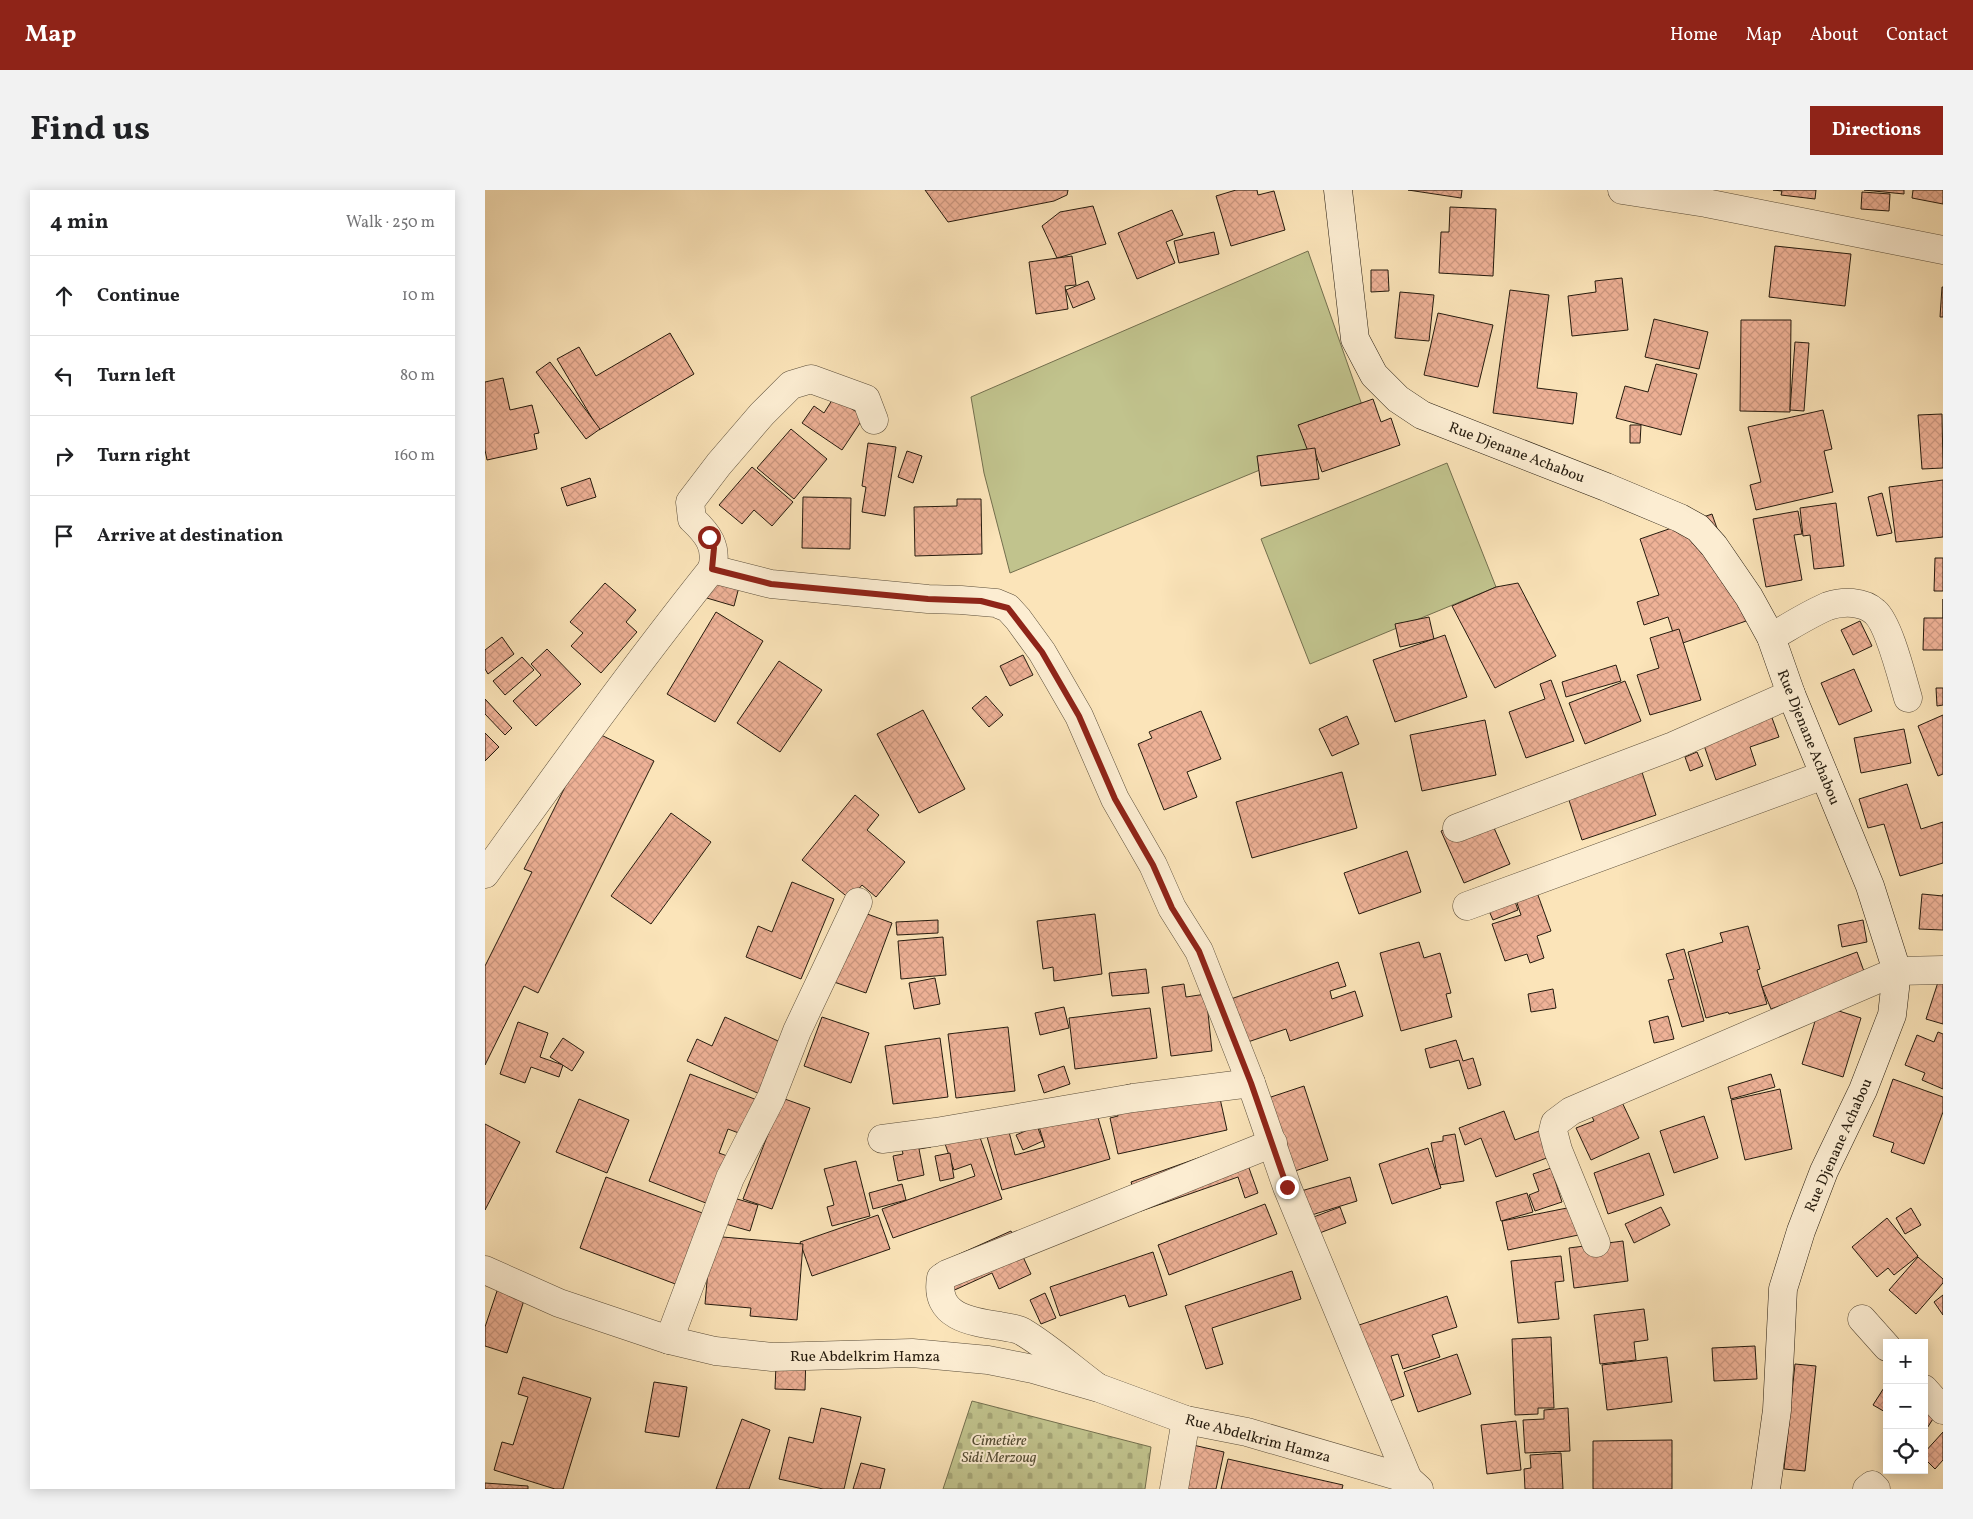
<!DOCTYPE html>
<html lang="en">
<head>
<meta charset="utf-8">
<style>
  body { margin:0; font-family:Vollkorn,serif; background:#f2f2f2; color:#202124 }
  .controls { position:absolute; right:15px; bottom:15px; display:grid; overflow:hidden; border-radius:0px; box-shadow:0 2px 12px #0003 }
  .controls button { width:45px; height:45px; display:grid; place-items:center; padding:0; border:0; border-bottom:1px solid #e0e0e0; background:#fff; color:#202124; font:25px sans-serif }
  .stop { position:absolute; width:15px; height:15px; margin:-11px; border:4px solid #8f2418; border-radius:50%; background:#fff }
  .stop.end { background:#8f2418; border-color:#fff; box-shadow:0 1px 5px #0008 }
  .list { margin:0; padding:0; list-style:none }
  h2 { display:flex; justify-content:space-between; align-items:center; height:65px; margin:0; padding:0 20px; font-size:21px }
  h2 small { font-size:16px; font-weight:400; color:#757577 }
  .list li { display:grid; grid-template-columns:32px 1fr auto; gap:15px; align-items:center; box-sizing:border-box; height:80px; padding:0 20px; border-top:1px solid #e0e0e0 }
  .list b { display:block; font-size:19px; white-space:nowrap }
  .list em { font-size:16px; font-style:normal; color:#757577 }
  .icon { flex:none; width:28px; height:28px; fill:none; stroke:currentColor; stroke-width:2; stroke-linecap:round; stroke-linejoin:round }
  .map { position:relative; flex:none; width:1458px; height:1299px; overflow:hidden; border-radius:0px }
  header { display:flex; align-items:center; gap:30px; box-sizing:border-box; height:70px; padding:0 25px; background:#8f2418; color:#fff }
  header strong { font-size:24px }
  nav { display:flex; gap:28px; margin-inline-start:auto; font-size:18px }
  .intro { display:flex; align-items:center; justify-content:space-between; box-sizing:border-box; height:120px; padding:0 30px }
  h1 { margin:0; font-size:35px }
  .button { padding:12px 22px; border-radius:0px; background:#8f2418; color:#fff; font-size:18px; font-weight:700 }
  main { display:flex; gap:30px; padding:0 30px }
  aside { flex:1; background:#fff; border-radius:0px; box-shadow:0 2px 12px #0003 }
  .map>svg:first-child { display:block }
  .green { fill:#c1c38d; stroke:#736f4e }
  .cemetery { fill:url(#cemetery-stones); stroke:#736f4e }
  .building { fill:url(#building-cross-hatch); stroke:#251b0e }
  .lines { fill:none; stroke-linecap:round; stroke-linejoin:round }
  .minor-casing { stroke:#5a4d39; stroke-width:29 }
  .tertiary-casing { stroke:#5a4d39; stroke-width:29 }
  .secondary-casing { stroke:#251b0e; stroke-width:29 }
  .minor { stroke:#fcedd2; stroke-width:28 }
  .tertiary { stroke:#fcedd2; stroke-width:28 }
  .secondary { stroke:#fcedd2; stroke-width:28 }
  .route { stroke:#8f2418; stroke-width:6 }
  .labels { text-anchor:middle; stroke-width:4; stroke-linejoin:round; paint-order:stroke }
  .street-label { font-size:15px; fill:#251b0e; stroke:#fcedd2 }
  .park-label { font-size:15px; font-style:italic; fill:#544d34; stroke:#fcedd2 }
</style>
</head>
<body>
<header>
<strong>Map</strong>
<nav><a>Home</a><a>Map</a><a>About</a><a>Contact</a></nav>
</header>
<div class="intro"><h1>Find us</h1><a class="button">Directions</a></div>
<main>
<aside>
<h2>4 min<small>Walk · 250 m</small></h2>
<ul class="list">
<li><svg class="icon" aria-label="ahead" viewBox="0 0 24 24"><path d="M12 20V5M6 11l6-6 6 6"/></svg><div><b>Continue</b></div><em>10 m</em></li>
<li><svg class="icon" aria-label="left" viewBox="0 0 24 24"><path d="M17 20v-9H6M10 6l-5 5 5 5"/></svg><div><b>Turn left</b></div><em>80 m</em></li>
<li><svg class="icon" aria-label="right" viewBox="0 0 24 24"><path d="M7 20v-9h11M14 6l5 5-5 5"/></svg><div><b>Turn right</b></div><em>160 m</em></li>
<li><svg class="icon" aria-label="arrive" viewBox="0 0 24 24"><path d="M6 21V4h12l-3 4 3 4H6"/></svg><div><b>Arrive at destination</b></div></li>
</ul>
</aside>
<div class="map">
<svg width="1458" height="1299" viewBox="0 0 1458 1299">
  <defs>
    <pattern id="cemetery-stones" width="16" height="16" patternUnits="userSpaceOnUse" patternTransform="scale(1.25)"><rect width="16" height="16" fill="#c1c38d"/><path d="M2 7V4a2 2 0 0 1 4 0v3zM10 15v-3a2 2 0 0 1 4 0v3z" fill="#a6a778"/></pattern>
    <pattern id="building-cross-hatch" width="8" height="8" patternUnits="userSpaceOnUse" patternTransform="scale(1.25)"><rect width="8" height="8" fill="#efb297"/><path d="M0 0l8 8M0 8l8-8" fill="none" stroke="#cd9881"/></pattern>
  </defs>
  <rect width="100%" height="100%" fill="#fbe4b9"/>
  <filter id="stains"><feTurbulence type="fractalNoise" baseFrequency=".004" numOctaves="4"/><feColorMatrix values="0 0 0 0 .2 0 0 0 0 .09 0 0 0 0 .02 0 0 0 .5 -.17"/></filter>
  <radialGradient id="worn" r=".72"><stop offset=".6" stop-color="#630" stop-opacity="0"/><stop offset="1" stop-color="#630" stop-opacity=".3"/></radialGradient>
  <g class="green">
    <polygon points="823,61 884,235 525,383 499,283 486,207"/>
    <polygon points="962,273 1011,397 825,474 776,349"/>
  </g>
  <polygon class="cemetery" points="487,1211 666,1257 660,1299 458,1299"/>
  <g class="building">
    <polygon points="440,0 583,0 582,5 569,11 463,32"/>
    <polygon points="751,0 772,0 773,5 789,1 800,40 746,56 731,6"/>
    <polygon points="923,0 977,0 976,8"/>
    <polygon points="1288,0 1331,0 1330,9 1296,5 1297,1"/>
    <polygon points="1379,0 1419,0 1419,4"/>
    <polygon points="1428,0 1458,0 1458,14 1427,8"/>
    <polygon points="1377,2 1405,4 1404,21 1376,19"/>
    <polygon points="608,16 621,54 572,68 557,36 575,22"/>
    <polygon points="965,17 1011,19 1008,86 954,83 956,42 964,42"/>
    <polygon points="687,20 698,45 681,52 690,73 652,89 633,43"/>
    <polygon points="729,42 734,64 694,73 689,51"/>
    <polygon points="1290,56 1366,64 1360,116 1284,107"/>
    <polygon points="587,66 591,95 580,96 583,119 551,124 544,72"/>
    <polygon points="886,80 903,80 904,101 886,102"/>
    <polygon points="1137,88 1143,140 1087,146 1083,106 1111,102 1110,91"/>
    <polygon points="603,91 610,109 588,118 581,100"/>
    <polygon points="1457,97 1458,97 1458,127 1455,127"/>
    <polygon points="1025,100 1064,105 1052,198 1092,203 1088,234 1008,223"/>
    <polygon points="915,102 949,105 944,151 910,148"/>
    <polygon points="953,123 1008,135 993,197 939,185"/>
    <polygon points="1169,129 1223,142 1214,179 1160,167"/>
    <polygon points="1256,130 1306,130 1305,222 1255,221"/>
    <polygon points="185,143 209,184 114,240 72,169 94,157 111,186"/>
    <polygon points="1310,152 1324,153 1319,221 1305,220"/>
    <polygon points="65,172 115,239 101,249 51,182"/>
    <polygon points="1171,174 1212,184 1196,245 1131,228 1140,196 1163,202"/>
    <polygon points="18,188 25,220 47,215 54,243 49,244 52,259 2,270 0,260 0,192"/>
    <polygon points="349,207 379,227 357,260 317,233 329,216 339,223"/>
    <polygon points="888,209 896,232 906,228 915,255 837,282 830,262 824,264 813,235"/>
    <polygon points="1338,220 1347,259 1339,261 1348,302 1271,320 1265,295 1276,292 1263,237"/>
    <polygon points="1457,224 1458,278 1437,279 1433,225"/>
    <polygon points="1145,235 1156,235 1155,253 1145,253"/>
    <polygon points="306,239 342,269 309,309 272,278"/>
    <polygon points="383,253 411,257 400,326 377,322 381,297 377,296"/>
    <polygon points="830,258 834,289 776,296 772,266"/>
    <polygon points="422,261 437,266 428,293 413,287"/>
    <polygon points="267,277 308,312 287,336 269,320 257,334 234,315"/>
    <polygon points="105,288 111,307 82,316 76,298"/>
    <polygon points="1458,290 1458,347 1411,352 1404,297"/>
    <polygon points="1397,303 1407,343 1392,346 1383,307"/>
    <polygon points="318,307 366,308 365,359 317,358"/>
    <polygon points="472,309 496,309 497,364 430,366 429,317 472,316"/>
    <polygon points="1351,313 1359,376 1329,379 1325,345 1318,346 1315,318"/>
    <polygon points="1313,321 1317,344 1309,345 1317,390 1281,397 1268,329"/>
    <polygon points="1227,324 1264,430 1192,455 1183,427 1159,435 1152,412 1174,405 1155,349"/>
    <polygon points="1450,368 1458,368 1458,401 1449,401"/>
    <polygon points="221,388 254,397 249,416 215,406"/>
    <polygon points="120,393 151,420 141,432 152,442 116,483 86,456 98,443 85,432"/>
    <polygon points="1033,393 1071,466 1010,498 967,416 1011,397"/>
    <polygon points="1458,409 1458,460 1438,460 1439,428 1458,428"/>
    <polygon points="231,422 278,451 230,532 182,504"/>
    <polygon points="944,427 949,449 915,457 910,434"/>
    <polygon points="1375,431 1387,456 1368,465 1356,440"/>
    <polygon points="1194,439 1216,510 1165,525 1152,485 1174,478 1165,448"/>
    <polygon points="960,445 982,507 910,532 888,470"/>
    <polygon points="17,447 29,464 3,484 0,479 0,460"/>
    <polygon points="62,459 96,494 51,536 28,511 56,485 46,474"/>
    <polygon points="538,465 548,485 525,496 515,476"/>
    <polygon points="37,467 49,480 20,505 8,491"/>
    <polygon points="294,471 337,500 295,562 252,533"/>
    <polygon points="1131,475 1136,491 1081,507 1077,492"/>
    <polygon points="1369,479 1387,521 1354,535 1336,493"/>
    <polygon points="1066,490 1089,551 1041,568 1024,522 1060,509 1055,494"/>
    <polygon points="1140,491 1156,531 1100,554 1084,513"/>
    <polygon points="1451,498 1458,498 1458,515 1452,516"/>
    <polygon points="501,506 518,525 504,537 487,518"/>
    <polygon points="0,509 27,538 20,545 0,524"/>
    <polygon points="1283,517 1294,547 1265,557 1271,575 1231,590 1214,541"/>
    <polygon points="438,520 480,599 434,623 392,544"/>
    <polygon points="716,521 736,569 702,582 712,607 679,620 653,554 667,548 664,542"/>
    <polygon points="1458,525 1458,584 1453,586 1433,536"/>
    <polygon points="862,526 874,554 847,566 834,539"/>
    <polygon points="1000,530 1011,585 937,601 925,545"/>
    <polygon points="1419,539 1426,573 1376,583 1369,548"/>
    <polygon points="108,541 169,571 53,803 39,796 0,875 0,776 47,682 39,679"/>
    <polygon points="0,543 14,557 0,571"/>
    <polygon points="1212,562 1218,576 1205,581 1200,567"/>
    <polygon points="1152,567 1171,625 1097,650 1078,592"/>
    <polygon points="857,582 872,638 767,668 751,612"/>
    <polygon points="1422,594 1436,639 1458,632 1458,673 1415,686 1399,634 1383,638 1374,609"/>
    <polygon points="370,605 394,625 382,640 420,672 391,707 377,695 365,709 317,670"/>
    <polygon points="1002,622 1025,674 979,693 956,641"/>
    <polygon points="186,623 226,652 166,734 126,706"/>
    <polygon points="922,661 936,702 874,724 859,683"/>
    <polygon points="307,692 349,709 316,789 261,767 273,736 287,742"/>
    <polygon points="1050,697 1066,741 1052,746 1059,768 1045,773 1042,764 1020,771 1007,734 1036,725 1029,704"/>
    <polygon points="1027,703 1033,720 1008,730 1001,714"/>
    <polygon points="1437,704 1458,706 1458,704 1458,740 1434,739"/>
    <polygon points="374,721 407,733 381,803 349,792"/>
    <polygon points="610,724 617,784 569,791 568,777 558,779 552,731"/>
    <polygon points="453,730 453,743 412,745 411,732"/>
    <polygon points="1378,730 1382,752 1357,757 1353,735"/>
    <polygon points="1263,736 1275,779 1272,780 1282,814 1244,824 1243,822 1221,828 1203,762 1238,752 1235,743"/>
    <polygon points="458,747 461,785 416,789 413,751"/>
    <polygon points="934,752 939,768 955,763 966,803 961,804 967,827 916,841 895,763"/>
    <polygon points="1199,759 1219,831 1197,837 1183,790 1189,789 1181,764"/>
    <polygon points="1372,762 1380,784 1286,819 1277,797"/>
    <polygon points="853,772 861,796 845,801 847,809 870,801 878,826 805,851 801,839 754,855 740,811"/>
    <polygon points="661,779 664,803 627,806 624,783"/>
    <polygon points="1456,783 1458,784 1458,834 1441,829"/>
    <polygon points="450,788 455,814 429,819 424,793"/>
    <polygon points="699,794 701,807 721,804 727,861 686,866 677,797"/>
    <polygon points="1068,799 1071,818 1046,822 1043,804"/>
    <polygon points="1335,815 1376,828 1358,887 1317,874"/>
    <polygon points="579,817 584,838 555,845 550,823"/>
    <polygon points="665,818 672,868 590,879 584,828"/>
    <polygon points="1183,826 1189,849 1169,853 1164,831"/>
    <polygon points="240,827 302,855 279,906 202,871 212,849 227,856"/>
    <polygon points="337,827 384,843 366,893 319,876"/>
    <polygon points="33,832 63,843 55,867 78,875 74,887 46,877 40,893 15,884"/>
    <polygon points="523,837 530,901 471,908 463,844"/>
    <polygon points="1453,842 1458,844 1458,899 1437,890 1440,883 1420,875 1432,845 1449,852"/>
    <polygon points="78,848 99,862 87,881 65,867"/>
    <polygon points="455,848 463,907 408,914 400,856"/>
    <polygon points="971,850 978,871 988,868 996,895 983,899 974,870 945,878 940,859"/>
    <polygon points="579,876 585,894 559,903 553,885"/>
    <polygon points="205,884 272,910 259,945 243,939 234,963 245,967 226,1015 164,991"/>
    <polygon points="1286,884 1290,897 1246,909 1243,897"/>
    <polygon points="1408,889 1458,907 1458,922 1439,974 1406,962 1409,953 1388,946"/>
    <polygon points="646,894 650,913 732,895 742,940 633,964 625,928 633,926 627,899"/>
    <polygon points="819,896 843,970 801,984 777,910"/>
    <polygon points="1295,899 1307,959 1260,970 1246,910"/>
    <polygon points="607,907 625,969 517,1000 501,943 522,934 530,965 560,957 550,923"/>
    <polygon points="297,908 325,918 287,1019 258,1009"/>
    <polygon points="1135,908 1154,948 1106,970 1091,938 1109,931 1105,922"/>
    <polygon points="94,909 144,930 122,983 71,962"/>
    <polygon points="1019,921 1030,950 1065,937 1075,963 1011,987 996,948 980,955 974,938"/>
    <polygon points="1219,926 1233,968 1189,983 1175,941"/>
    <polygon points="488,928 517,1009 408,1048 397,1019 490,986 486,974 469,980 455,939"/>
    <polygon points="0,934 35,952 0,1020"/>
    <polygon points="442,936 446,957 434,959 439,985 413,991 408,966 418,964 413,943"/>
    <polygon points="552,936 558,951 538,960 531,945"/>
    <polygon points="970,944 979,991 954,995 946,953 958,951 958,946"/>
    <polygon points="755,953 773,1003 760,1008 753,987 656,1021 646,992"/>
    <polygon points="943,958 956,998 907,1014 894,974"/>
    <polygon points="465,963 469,988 455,991 450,966"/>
    <polygon points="1164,963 1179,1005 1123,1024 1109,983"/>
    <polygon points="371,971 385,1026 347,1036 342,1017 349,1015 339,979"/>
    <polygon points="1066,978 1077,1012 1050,1021 1044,1005 1054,1001 1048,984"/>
    <polygon points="121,987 220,1024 193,1095 95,1058"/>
    <polygon points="865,987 872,1011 817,1028 809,1003"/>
    <polygon points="417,994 421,1010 388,1019 384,1003"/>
    <polygon points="1042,1003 1048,1022 1016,1031 1011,1012"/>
    <polygon points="245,1007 273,1015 265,1041 237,1033"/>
    <polygon points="780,1014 792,1044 684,1085 673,1055"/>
    <polygon points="1092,1016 1098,1044 1023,1060 1017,1031"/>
    <polygon points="855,1017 861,1033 832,1044 826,1028"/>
    <polygon points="1176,1017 1185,1035 1149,1053 1140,1034"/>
    <polygon points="1426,1018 1436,1035 1420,1044 1411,1028"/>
    <polygon points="393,1025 405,1059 327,1086 315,1052"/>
    <polygon points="1402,1028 1433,1066 1409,1085 1403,1078 1392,1087 1367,1057"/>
    <polygon points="526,1041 546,1084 514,1099 507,1083 463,1103 450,1075"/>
    <polygon points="226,1046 318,1054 312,1130 265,1126 266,1118 220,1114"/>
    <polygon points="1138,1051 1143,1091 1089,1098 1084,1058"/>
    <polygon points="668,1062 682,1105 644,1117 640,1105 575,1126 565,1097"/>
    <polygon points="1076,1066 1079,1091 1070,1092 1074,1129 1033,1133 1026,1071"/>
    <polygon points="1433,1067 1458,1089 1458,1093 1431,1124 1404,1100"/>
    <polygon points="807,1081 816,1109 727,1138 738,1174 721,1179 700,1116"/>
    <polygon points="15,1092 42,1101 22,1163 0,1156 0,1137"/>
    <polygon points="560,1103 571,1128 556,1134 545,1110"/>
    <polygon points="1458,1105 1458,1125 1449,1112"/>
    <polygon points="962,1106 972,1137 947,1145 955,1167 918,1179 913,1164 906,1166 919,1206 896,1214 871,1136"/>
    <polygon points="1159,1119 1163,1150 1149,1152 1151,1170 1115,1174 1109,1125"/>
    <polygon points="1066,1147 1069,1218 1053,1218 1053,1224 1030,1225 1027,1149"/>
    <polygon points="1270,1156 1272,1189 1229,1191 1227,1158"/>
    <polygon points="321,1162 320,1200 290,1199 291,1175"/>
    <polygon points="972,1164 986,1204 933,1222 919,1182"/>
    <polygon points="1182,1167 1187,1212 1122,1220 1117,1175"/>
    <polygon points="1310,1174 1331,1176 1320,1281 1299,1279"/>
    <polygon points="38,1187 106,1208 78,1299 70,1299 9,1280 17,1252 28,1255 43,1207 33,1204"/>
    <polygon points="169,1192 202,1197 194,1247 160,1242"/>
    <polygon points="1402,1193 1402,1223 1388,1215"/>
    <polygon points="1439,1196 1458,1213 1439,1243"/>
    <polygon points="336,1218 376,1227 359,1299 338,1299 294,1289 304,1247 328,1253"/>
    <polygon points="1083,1218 1085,1261 1040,1263 1038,1230 1059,1229 1059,1220"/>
    <polygon points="257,1229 285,1240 264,1299 231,1299"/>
    <polygon points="1031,1231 1036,1280 1002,1284 996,1235"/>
    <polygon points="1458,1242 1458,1270 1450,1279 1439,1268 1439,1263"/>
    <polygon points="1187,1250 1187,1299 1108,1299 1108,1251"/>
    <polygon points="708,1255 739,1262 731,1299 698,1299"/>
    <polygon points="1076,1263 1078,1299 1040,1299 1039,1279 1046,1278 1045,1265"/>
    <polygon points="743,1269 858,1295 857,1299 736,1299"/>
    <polygon points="376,1273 400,1279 395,1299 368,1299"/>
    <polygon points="0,1293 43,1296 43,1299 0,1299"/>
  </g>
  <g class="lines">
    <g class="minor-casing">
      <g id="minor">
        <polyline points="1137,0 1221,13 1458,60"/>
        <path d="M389 230 381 209 326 189 306 195 277 224 234 274 205 312 207 329C223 344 233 357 227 379L286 394 443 409 476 410 511 413 523 418 533 429 557 462 594 526 630 609 668 675 687 718 714 761 766 893 802 997 923 1289"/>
        <path d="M1286 447C1304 437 1324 424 1343 416 1358 411 1378 411 1390 422 1404 434 1417 488 1423 508"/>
        <polyline points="972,638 1188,556 1306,504"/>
        <path d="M0 684C74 581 148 478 227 379"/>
        <polyline points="982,716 1339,585"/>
        <polyline points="397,949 451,942 648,908 766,893"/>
        <polyline points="1111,1053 1073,960 1068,941 1070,933 1086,921 1412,781 1458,780"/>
        <polyline points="1377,1129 1402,1157"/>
        <polyline points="184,1150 245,988 286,908 312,841 373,712"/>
        <path d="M612 1197C589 1180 562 1156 538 1142 532 1138 523 1138 515 1136 487 1132 449 1127 456 1088L462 1084 788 953"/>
        <polyline points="1439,1199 1458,1220"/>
        <polyline points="689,1299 701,1230"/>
        <polyline points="1382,1299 1387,1295 1391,1299"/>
      </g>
    </g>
    <g class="tertiary-casing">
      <polyline id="tertiary" points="0,1080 74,1113 184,1150 230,1161 287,1167 427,1163 503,1170 548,1179 614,1198 701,1230 762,1242 923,1289 934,1299"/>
    </g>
    <g class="secondary-casing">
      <polyline id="secondary" points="853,0 870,149 889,185 913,209 937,225 1121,297 1195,328 1213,338 1229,356 1264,407 1286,447 1306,504 1385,696 1412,781 1407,825 1378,900 1339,981 1316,1041 1298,1099 1292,1220 1281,1299"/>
    </g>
    <use href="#minor" class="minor"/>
    <use href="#tertiary" class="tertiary"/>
    <use href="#secondary" class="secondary"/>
  </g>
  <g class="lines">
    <polyline class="route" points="224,347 229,358 227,379 286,394 443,409 496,411 523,418 557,462 594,526 630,609 668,675 687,718 714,761 766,893 802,997"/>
  </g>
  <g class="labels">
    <g class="street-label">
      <text transform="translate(1032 262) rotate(21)" y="5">Rue Djenane Achabou</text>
      <text transform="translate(1324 547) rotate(68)" y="5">Rue Djenane Achabou</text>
      <text transform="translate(1353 955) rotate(-66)" y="5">Rue Djenane Achabou</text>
      <text x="380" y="1171">Rue Abdelkrim Hamza</text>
      <text transform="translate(773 1248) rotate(15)" y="5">Rue Abdelkrim Hamza</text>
    </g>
    <g class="park-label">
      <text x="514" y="1255">Cimetière<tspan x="514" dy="17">Sidi Merzoug</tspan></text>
    </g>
  </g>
  <rect width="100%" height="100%" filter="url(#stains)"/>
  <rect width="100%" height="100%" fill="url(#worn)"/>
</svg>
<div class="controls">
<button>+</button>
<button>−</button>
<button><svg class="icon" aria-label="locate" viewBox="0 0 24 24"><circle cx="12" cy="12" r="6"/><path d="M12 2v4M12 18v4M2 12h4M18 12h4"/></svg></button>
</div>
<div class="stop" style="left:224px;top:347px"></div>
<div class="stop end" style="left:802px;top:997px"></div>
</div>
</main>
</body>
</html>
